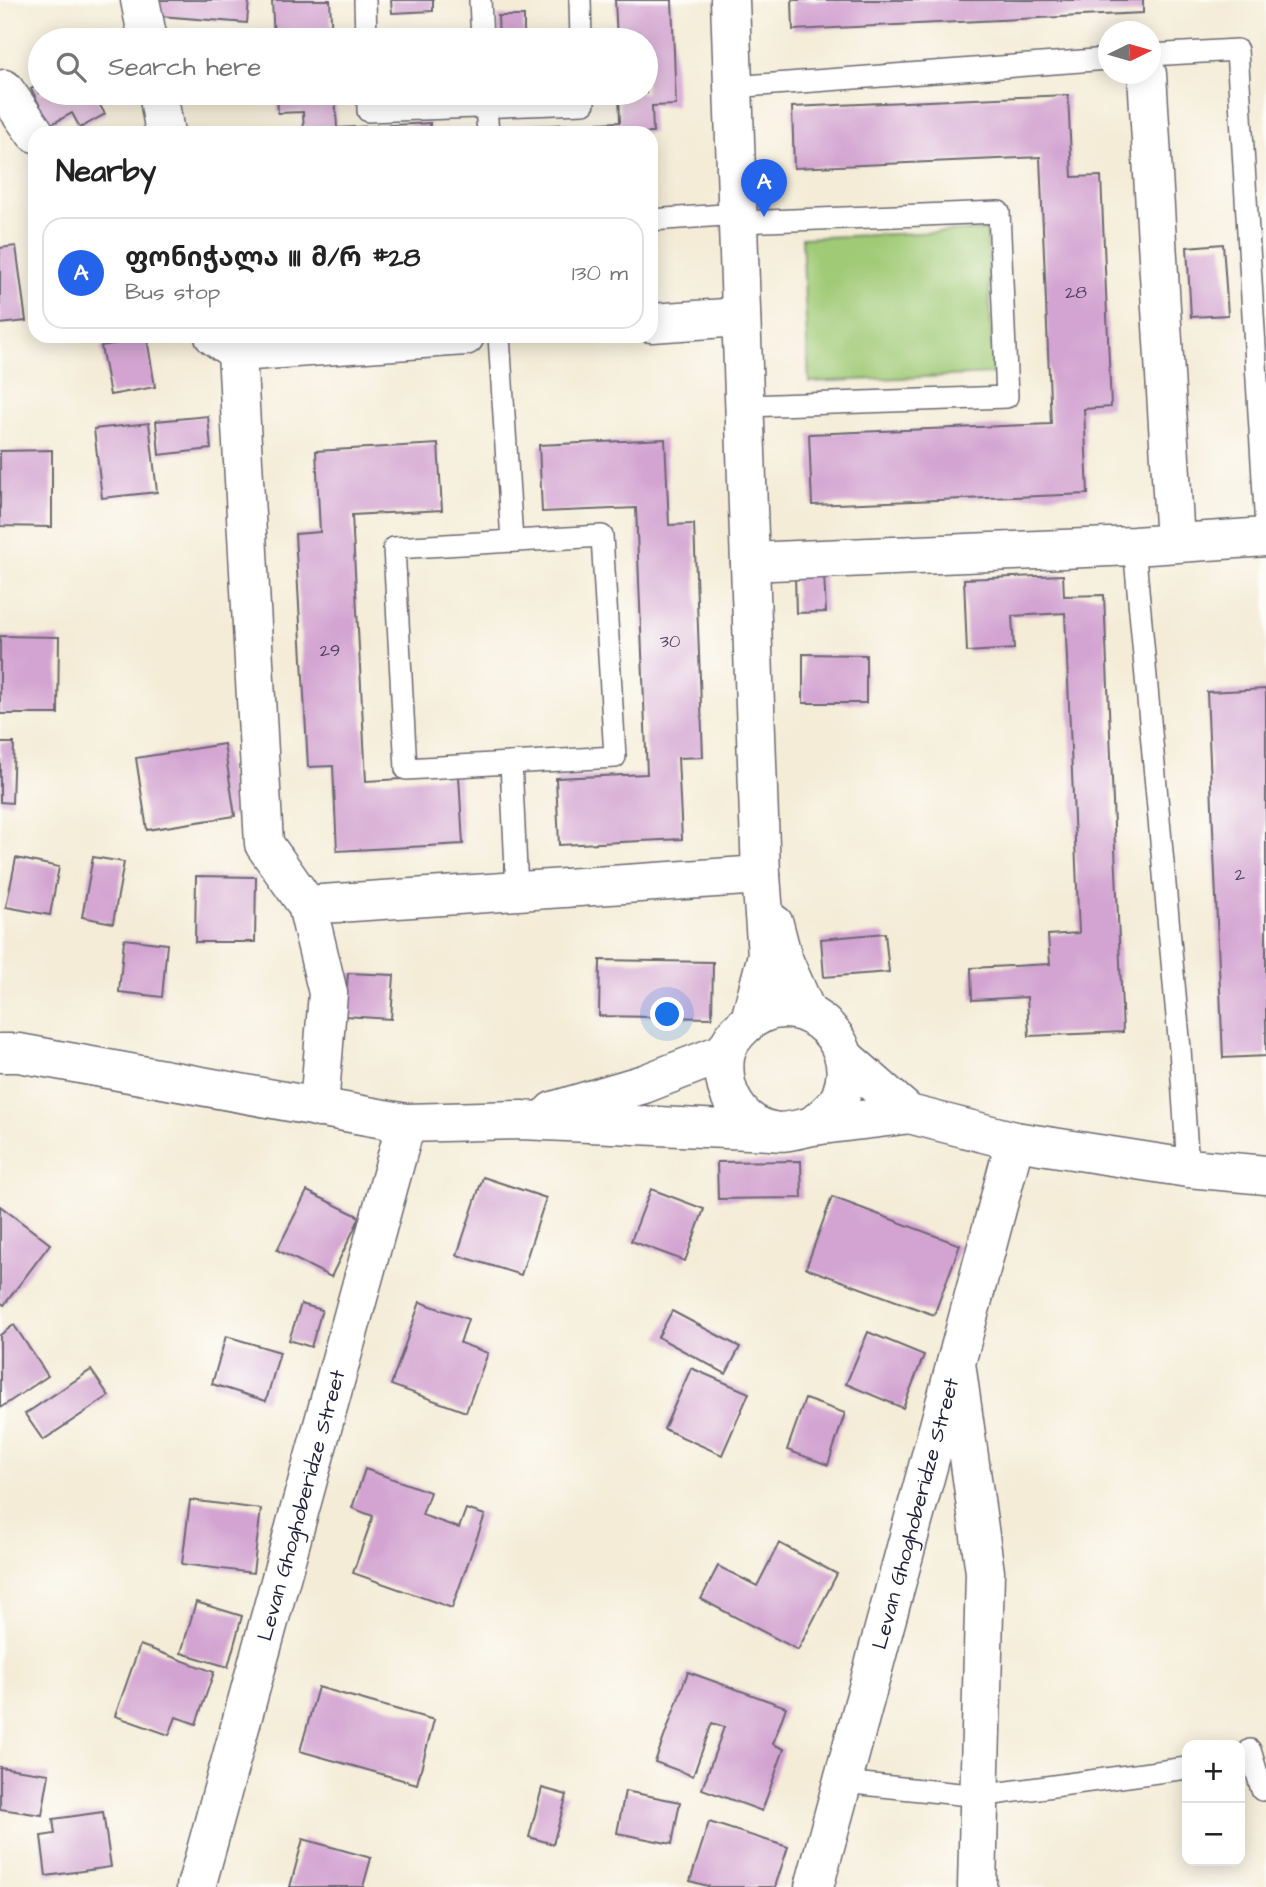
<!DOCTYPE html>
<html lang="en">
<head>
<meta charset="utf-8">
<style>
  body { margin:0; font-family:"Architects Daughter","Noto Sans Georgian",sans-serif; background:#f6f6f6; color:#222 }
  .controls { position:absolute; right:21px; bottom:21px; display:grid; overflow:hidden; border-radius:14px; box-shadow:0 4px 18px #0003 }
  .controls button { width:63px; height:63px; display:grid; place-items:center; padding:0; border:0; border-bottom:2px solid #e0e0e0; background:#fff; color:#222; font:35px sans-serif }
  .compass { position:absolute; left:1098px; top:21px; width:63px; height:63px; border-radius:50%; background:#fff; box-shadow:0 4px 18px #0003; rotate:85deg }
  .you { position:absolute; left:668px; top:1015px; width:24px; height:24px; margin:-18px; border:5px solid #fff; border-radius:50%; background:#1a73e8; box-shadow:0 0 0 10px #1a73e833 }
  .badge { display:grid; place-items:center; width:46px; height:46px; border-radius:50%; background:#2563eb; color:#fff; font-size:23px; font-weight:700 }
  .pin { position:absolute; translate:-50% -58px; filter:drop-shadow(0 2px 4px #0008) }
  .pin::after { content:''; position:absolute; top:37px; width:24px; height:21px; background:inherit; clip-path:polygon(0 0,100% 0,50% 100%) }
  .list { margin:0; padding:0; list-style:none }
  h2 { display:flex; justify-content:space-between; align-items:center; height:91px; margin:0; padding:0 28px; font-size:30px }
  h2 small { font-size:23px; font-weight:400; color:#767676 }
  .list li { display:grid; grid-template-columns:46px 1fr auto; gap:21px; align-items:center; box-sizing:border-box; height:112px; margin:0 14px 14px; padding:0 14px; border:2px solid #e0e0e0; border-radius:21px }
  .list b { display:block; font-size:26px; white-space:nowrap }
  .list p { margin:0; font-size:23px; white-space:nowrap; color:#767676 }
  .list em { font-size:23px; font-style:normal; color:#767676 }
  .icon { flex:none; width:38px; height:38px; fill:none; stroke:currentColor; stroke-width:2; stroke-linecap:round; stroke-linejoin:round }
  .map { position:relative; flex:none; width:1266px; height:1887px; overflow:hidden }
  .search { position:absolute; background:#fff; box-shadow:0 4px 18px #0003; left:28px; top:28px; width:630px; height:77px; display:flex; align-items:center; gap:18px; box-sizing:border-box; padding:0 24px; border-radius:38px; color:#767676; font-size:26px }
  .panel { position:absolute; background:#fff; box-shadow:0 4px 18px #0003; left:28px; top:126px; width:630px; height:217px; border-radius:21px }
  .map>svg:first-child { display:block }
  .green { fill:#a0ca76; stroke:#617658; stroke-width:2 }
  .building { fill:#d3a4d1 }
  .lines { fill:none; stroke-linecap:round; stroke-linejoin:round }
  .service-casing { stroke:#6c6972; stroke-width:24 }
  .minor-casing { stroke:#6c6972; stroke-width:41 }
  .tertiary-casing { stroke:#6c6972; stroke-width:41 }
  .service { stroke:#fff; stroke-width:21 }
  .minor { stroke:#fff; stroke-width:38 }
  .tertiary { stroke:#fff; stroke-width:38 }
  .labels { text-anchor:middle; stroke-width:6; stroke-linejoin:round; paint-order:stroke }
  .number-label { font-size:18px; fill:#4e4260 }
  .street-label { font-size:21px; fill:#22223b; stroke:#fdfcf7 }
</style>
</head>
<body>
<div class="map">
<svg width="1266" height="1887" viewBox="0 0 1266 1887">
  <rect width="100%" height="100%" fill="#fdfcf7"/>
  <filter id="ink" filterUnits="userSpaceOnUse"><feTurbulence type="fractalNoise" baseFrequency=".0143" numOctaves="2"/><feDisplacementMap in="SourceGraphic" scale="14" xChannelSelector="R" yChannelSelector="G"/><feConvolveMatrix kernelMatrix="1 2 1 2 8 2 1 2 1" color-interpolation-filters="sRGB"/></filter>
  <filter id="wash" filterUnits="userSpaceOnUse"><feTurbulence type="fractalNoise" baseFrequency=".00686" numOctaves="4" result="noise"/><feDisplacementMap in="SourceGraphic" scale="28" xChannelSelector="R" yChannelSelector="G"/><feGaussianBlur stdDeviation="1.57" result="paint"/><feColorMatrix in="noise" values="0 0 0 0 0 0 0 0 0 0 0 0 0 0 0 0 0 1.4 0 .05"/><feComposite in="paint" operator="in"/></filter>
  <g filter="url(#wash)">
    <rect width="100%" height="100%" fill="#f4ecd7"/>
    <polygon class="green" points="987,230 993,374 809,382 802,238"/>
    <g id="blocks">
      <g class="building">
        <polygon points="150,0 249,0 247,23 148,15"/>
        <polygon points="272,0 330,0 332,40 274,40"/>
        <polygon points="391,0 433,0 433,11 392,13"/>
        <polygon points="615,0 672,0 676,105 652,106 653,133 530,133 530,126 620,122 619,93 646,93 646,40 617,40"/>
        <polygon points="792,0 1143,0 1143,13 793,30"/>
        <polygon points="498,16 524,16 524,40 499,40"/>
        <polygon points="432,35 432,40 391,40 391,38"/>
        <polygon points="40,84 40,93 93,93 105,114 80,128 72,113 50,125 31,89"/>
        <polygon points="277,93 335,93 337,128 430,123 430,133 304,133 303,112 278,113"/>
        <polygon points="1068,95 1072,177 1101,176 1111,407 1084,409 1088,494 812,505 809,434 1051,424 1040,157 794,168 792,107"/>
        <polygon points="1223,244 1228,315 1191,317 1187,247"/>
        <polygon points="16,246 26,321 0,324 0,248"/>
        <polygon points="147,338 155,387 110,395 101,346"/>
        <polygon points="208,416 211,449 159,455 156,421"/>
        <polygon points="149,423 157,492 102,498 94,429"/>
        <polygon points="665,439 669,525 694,524 703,757 678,758 682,839 559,845 556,778 647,774 636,508 542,512 539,445"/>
        <polygon points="438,444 442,510 352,515 366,781 459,776 463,844 337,851 333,766 308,767 295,534 320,532 316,451"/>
        <polygon points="52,450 52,527 0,526 0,451"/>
        <polygon points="824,574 826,612 796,613 795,575"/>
        <polygon points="1063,575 1064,596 1104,595 1123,1032 1029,1036 1027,997 972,1000 971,968 1050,964 1048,935 1079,933 1065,613 1012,616 1014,649 967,652 964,579"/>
        <polygon points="0,636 59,637 58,714 0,714"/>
        <polygon points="803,654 866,655 866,703 803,703"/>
        <polygon points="1266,689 1266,1056 1223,1058 1207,692"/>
        <polygon points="0,743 14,743 12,803 0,802"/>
        <polygon points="224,744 235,816 147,830 136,758"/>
        <polygon points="93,857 124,862 113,923 82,917"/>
        <polygon points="16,858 59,867 50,915 6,907"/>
        <polygon points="196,876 256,877 255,942 195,942"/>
        <polygon points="885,933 889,972 824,977 821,939"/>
        <polygon points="124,939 167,944 162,997 119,992"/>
        <polygon points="600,960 713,962 712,1018 599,1016"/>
        <polygon points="348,973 394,975 391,1019 345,1016"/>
        <polygon points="801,1161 802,1198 718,1199 717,1162"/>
        <polygon points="483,1177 546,1198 521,1275 457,1255"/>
        <polygon points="651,1189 704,1209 685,1261 631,1241"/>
        <polygon points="307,1191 360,1217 331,1277 277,1250"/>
        <polygon points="832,1197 960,1245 934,1315 806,1268"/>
        <polygon points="0,1206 50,1244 4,1305 0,1302"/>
        <polygon points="420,1302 468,1319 460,1343 488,1353 466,1412 391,1385"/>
        <polygon points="301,1304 322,1310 311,1347 289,1340"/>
        <polygon points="672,1311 740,1347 726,1374 658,1337"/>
        <polygon points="14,1325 48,1376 0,1408 0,1335"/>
        <polygon points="868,1332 924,1355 903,1408 846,1384"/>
        <polygon points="226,1336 280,1352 266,1401 212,1384"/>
        <polygon points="691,1368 749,1393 722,1455 664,1429"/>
        <polygon points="91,1370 109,1396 43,1440 25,1414"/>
        <polygon points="805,1399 845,1413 828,1465 787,1450"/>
        <polygon points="365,1469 430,1492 422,1515 459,1528 466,1509 485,1515 452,1608 353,1573 373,1516 352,1508"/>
        <polygon points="190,1500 261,1509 253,1573 182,1564"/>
        <polygon points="779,1543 837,1574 798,1650 701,1599 718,1566 757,1586"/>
        <polygon points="196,1602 242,1616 228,1667 181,1653"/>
        <polygon points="140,1645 214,1672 196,1724 176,1717 169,1735 115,1716"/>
        <polygon points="688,1672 786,1707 773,1744 784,1749 762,1811 702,1789 724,1727 712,1723 693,1776 655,1762"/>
        <polygon points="318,1687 434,1720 417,1784 300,1751"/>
        <polygon points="0,1767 49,1774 42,1815 0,1809"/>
        <polygon points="542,1788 567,1795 553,1844 529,1837"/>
        <polygon points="625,1791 680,1802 672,1844 617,1833"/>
        <polygon points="103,1812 111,1867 46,1876 41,1836 55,1834 53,1819"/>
        <polygon points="709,1822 788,1847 775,1887 711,1887 690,1881"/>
        <polygon points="303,1839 371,1858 363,1887 290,1887"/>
      </g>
    </g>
  </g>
  <g filter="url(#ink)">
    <use href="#blocks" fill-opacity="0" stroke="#6c6972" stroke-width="2"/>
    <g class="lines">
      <g class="service-casing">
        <g id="service">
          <polyline points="365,0 366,40"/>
          <polyline points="480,0 482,40"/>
          <polyline points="580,0 581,40"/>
          <polyline points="1150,55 1237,50 1266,528"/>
          <polyline points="733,87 1108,59"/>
          <polyline points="368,93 368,111 584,103 584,93"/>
          <polyline points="485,95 488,133"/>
          <polyline points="651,220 738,214"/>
          <polyline points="738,222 999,212 1007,397 744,406"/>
          <polyline points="499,336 512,541"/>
          <polygon points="602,536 615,757 406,769 394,548"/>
          <polyline points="1134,546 1180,1049 1188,1168"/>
          <polyline points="511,763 517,891"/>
          <polyline points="1250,1750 1262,1790"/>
          <polyline points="843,1782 979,1796 1187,1768"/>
        </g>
      </g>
      <g class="minor-casing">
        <g id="minor">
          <polyline points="140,0 148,40"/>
          <polyline points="1147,74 1175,542"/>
          <polyline points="4,89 35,133"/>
          <polyline points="158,93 165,133"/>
          <polyline points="651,323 741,317"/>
          <polyline points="214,336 237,352 465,336"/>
          <polyline points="237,352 264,844 307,905 328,993 319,1108"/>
          <polyline points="750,562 1134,546 1266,537"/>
          <polyline points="307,905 761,875"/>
          <polyline points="0,1053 19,1053 406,1123 521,1120 772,1131"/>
          <polyline points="553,1111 644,1084 726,1052"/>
          <path id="s1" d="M196 1887 406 1123"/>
          <path id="s2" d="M814 1887 956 1363"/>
        </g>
      </g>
      <g class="tertiary-casing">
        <g id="tertiary">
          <polyline points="730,0 761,875 767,955 750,1020"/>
          <polyline points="774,924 783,959 807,1013"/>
          <polyline points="844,1057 909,1114 1015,1141 1188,1168 1266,1175"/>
          <path d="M812 1126C823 1117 836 1108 841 1095 865 1036 791 980 744 1026 735 1034 727 1045 725 1057 721 1090 737 1123 772 1131 786 1134 800 1128 814 1126 845 1121 878 1119 909 1114"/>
          <polyline points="977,1887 985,1572 956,1363 1015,1141"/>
        </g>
      </g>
      <use href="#service" class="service"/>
      <use href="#minor" class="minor"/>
      <use href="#tertiary" class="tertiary"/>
    </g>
  </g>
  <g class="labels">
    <g class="number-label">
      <text x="1076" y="298">28</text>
      <text x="670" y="647">30</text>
      <text x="330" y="656">29</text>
      <text x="1240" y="880">2</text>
    </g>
    <g class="street-label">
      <text dy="7" stroke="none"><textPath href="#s1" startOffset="396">Levan Ghoghoberidze Street</textPath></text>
      <text dy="7" stroke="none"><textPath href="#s2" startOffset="387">Levan Ghoghoberidze Street</textPath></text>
    </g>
  </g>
</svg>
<div class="controls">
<button>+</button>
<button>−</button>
</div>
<svg class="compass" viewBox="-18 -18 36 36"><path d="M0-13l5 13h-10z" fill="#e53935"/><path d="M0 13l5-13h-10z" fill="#767676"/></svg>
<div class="you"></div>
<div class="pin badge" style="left:764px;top:217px">A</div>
<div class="search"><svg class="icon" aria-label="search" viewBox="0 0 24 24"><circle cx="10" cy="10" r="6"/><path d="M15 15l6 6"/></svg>Search here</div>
<section class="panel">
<h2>Nearby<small></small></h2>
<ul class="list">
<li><span class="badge">A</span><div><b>ფონიჭალა III მ/რ #28</b><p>Bus stop</p></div><em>130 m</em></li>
</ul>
</section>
</div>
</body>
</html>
